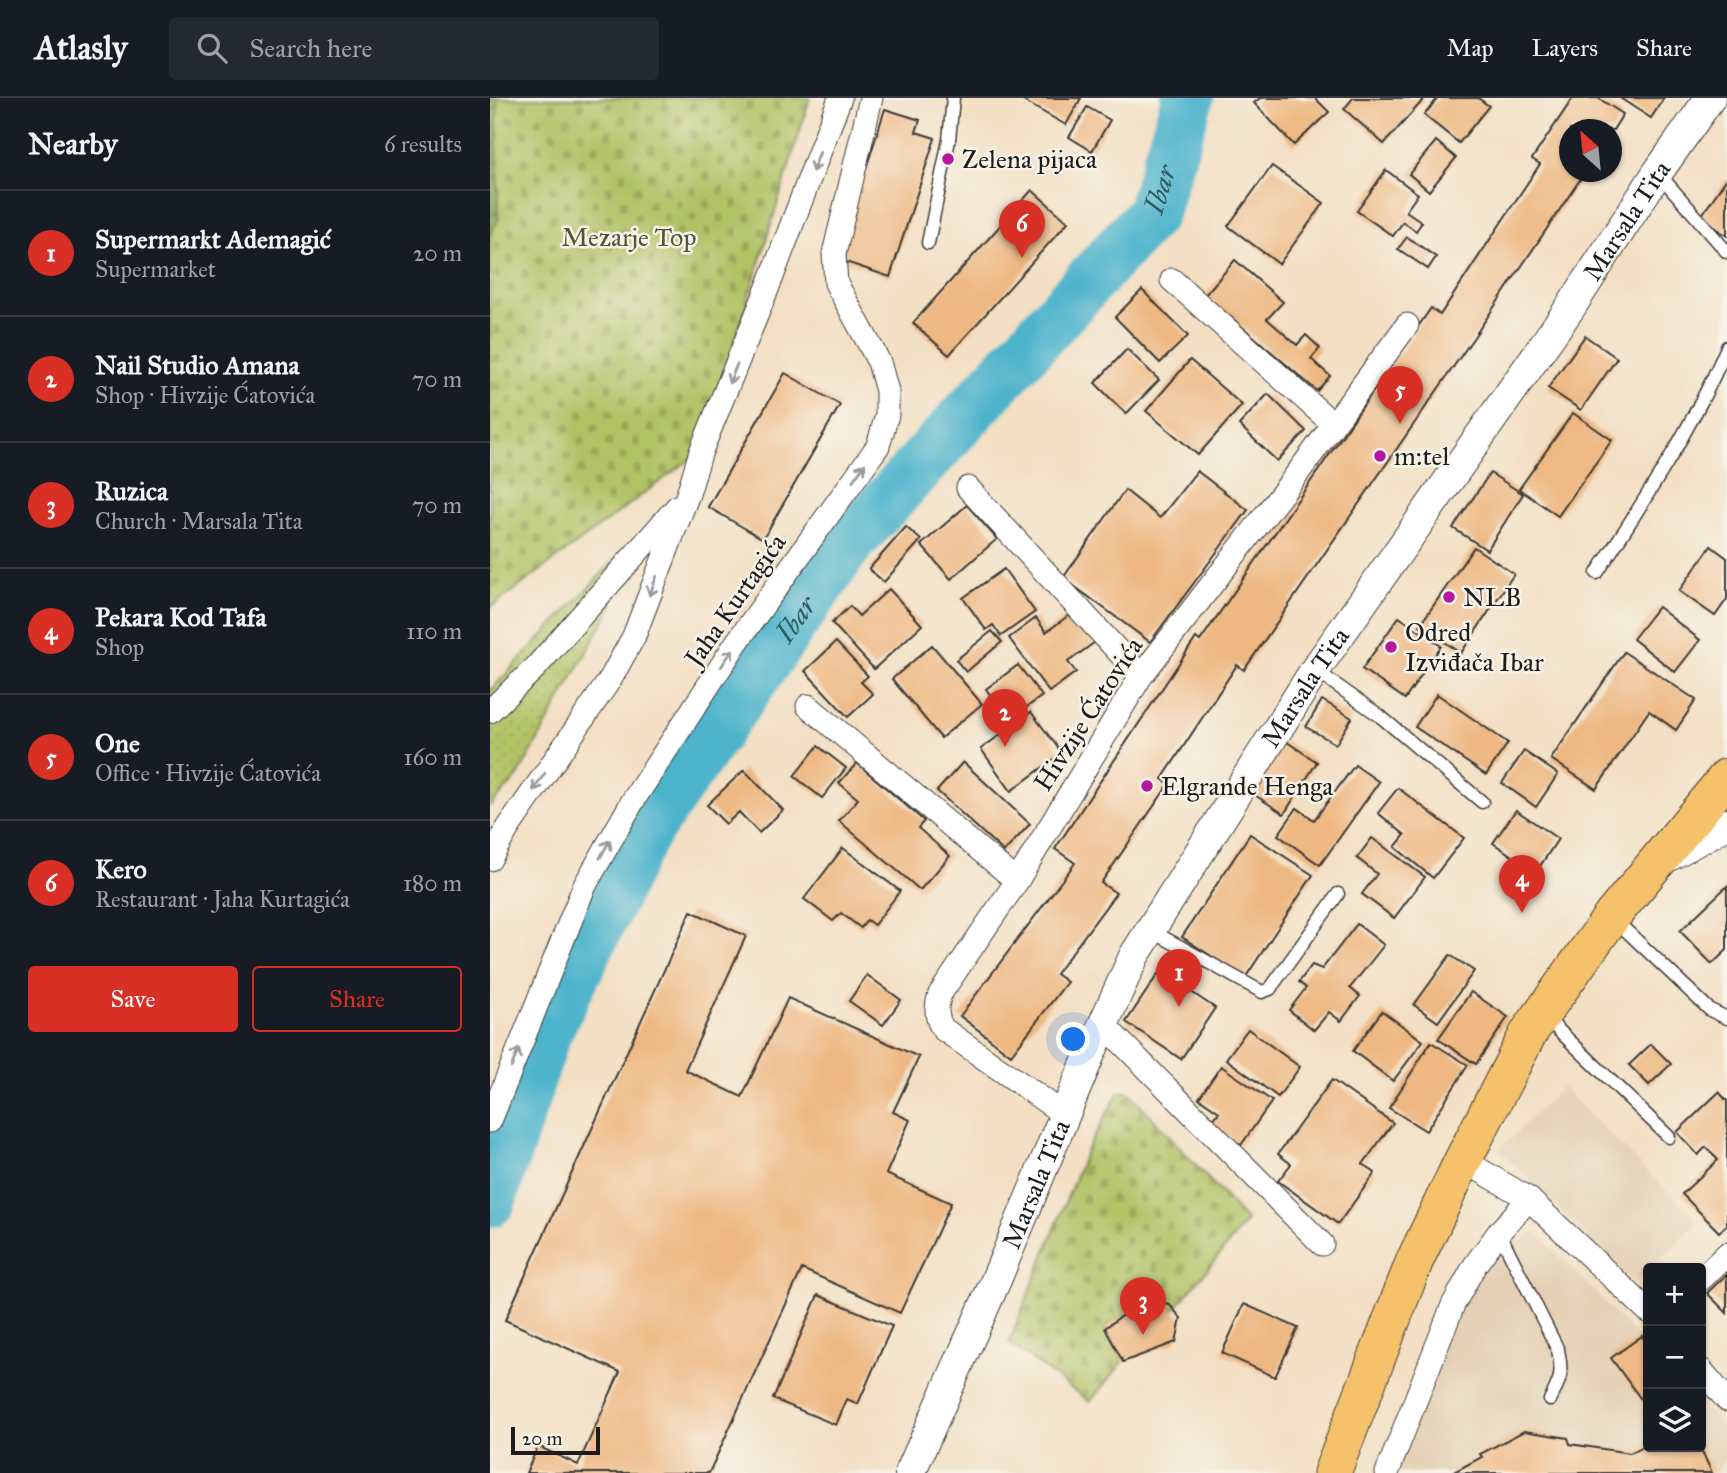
<!DOCTYPE html>
<html lang="en">
<head>
<meta charset="utf-8">
<style>
  body { margin:0; font-family:"IM FELL Great Primer",serif; background:#242831; color:#f1f3f6 }
  .controls { position:absolute; right:21px; bottom:21px; display:grid; overflow:hidden; border-radius:7px; box-shadow:0 2px 5px #0004 }
  .controls button { width:63px; height:63px; display:grid; place-items:center; padding:0; border:0; border-bottom:2px solid #363941; background:#171b24; color:#f1f3f6; font:35px sans-serif }
  .compass { position:absolute; left:1069px; top:21px; width:63px; height:63px; border-radius:50%; background:#171b24; box-shadow:0 2px 5px #0004; rotate:333deg }
  .scale { position:absolute; left:21px; bottom:18px; width:89px; box-sizing:border-box; padding-left:7px; border:4px solid #1c1c1c; border-top:0; font-size:19px; line-height:24px; white-space:nowrap; color:#1c1c1c; -webkit-text-stroke:5px #f7f3e8; paint-order:stroke }
  .you { position:absolute; left:584px; top:942px; width:24px; height:24px; margin:-18px; border:5px solid #fff; border-radius:50%; background:#1a73e8; box-shadow:0 0 0 10px #1a73e833 }
  .badge { display:grid; place-items:center; width:46px; height:46px; border-radius:50%; background:#d93025; color:#fff; font-size:23px; font-weight:700 }
  .pin { position:absolute; translate:-50% -58px; filter:drop-shadow(0 2px 4px #0008) }
  .pin::after { content:''; position:absolute; top:37px; width:24px; height:21px; background:inherit; clip-path:polygon(0 0,100% 0,50% 100%) }
  .list { margin:0; padding:0; list-style:none }
  h2 { display:flex; justify-content:space-between; align-items:center; height:91px; margin:0; padding:0 28px; font-size:30px }
  h2 small { font-size:23px; font-weight:400; color:#9ea1a6 }
  .list li { display:grid; grid-template-columns:46px 1fr auto; gap:21px; align-items:center; box-sizing:border-box; height:126px; padding:0 28px; border-top:2px solid #363941 }
  .list b { display:block; font-size:26px; white-space:nowrap }
  .list p { margin:0; font-size:23px; white-space:nowrap; color:#9ea1a6 }
  .list em { font-size:23px; font-style:normal; color:#9ea1a6 }
  .actions { display:flex; gap:14px; padding:21px 28px }
  .actions a { flex:1; padding:16px 0; border:2px solid #d93025; border-radius:7px; text-align:center; font-size:24px; color:#d93025 }
  .actions .main { background:#d93025; color:#fff }
  .icon { flex:none; width:38px; height:38px; fill:none; stroke:currentColor; stroke-width:2; stroke-linecap:round; stroke-linejoin:round }
  .map { position:relative; flex:none; width:1237px; height:1375px; overflow:hidden }
  header { display:flex; align-items:center; gap:42px; box-sizing:border-box; height:98px; padding:0 35px; background:#171b24; border-bottom:2px solid #363941 }
  header strong { font-size:33px }
  nav { display:flex; gap:38px; margin-inline-start:auto; font-size:24px }
  .search { width:490px; height:63px; background:#242831; display:flex; align-items:center; gap:18px; box-sizing:border-box; padding:0 24px; border-radius:7px; color:#9ea1a6; font-size:26px }
  main { display:flex }
  aside { flex:1; background:#171b24 }
  .map>svg:first-child { display:block }
  .built { fill:#e4d0b4 }
  .grass { fill:url(#grass-dots); stroke:#666f40; stroke-width:2 }
  .forest { fill:url(#forest-firs); stroke:#54623b; stroke-width:2 }
  .cemetery { fill:url(#cemetery-stones); stroke:#666f40; stroke-width:2 }
  .lines { fill:none; stroke-linecap:round; stroke-linejoin:round }
  .river { stroke:#4eb4cc; stroke-width:52 }
  .building { fill:#eeb882 }
  .service-casing { stroke:#3c3935; stroke-width:15 }
  .minor-casing { stroke:#3c3935; stroke-width:25 }
  .tertiary-casing { stroke:#3c3935; stroke-width:32 }
  .primary-casing { stroke:#3c3935; stroke-width:39 }
  .service { stroke:#fff; stroke-width:12 }
  .minor { stroke:#fff; stroke-width:23 }
  .tertiary { stroke:#fff; stroke-width:30 }
  .primary { stroke:#f5c16b; stroke-width:37 }
  .oneway { stroke:#999 }
  .poi-dot { fill:#b5179e; stroke:#f7f3e8; stroke-width:2.5 }
  .labels { text-anchor:middle; stroke-width:5; stroke-linejoin:round; paint-order:stroke }
  .poi-label { font-size:26px; fill:#1c1c1c; stroke:#f7f3e8; text-anchor:start }
  .street-label { font-size:26px; fill:#1c1c1c; stroke:#f7f3e8 }
  .park-label { font-size:26px; fill:#505636; stroke:#f7f3e8 }
  .water-label { font-size:28px; font-style:italic; fill:#305962; stroke:#f7f3e8 }
</style>
</head>
<body>
<header>
<strong>Atlasly</strong>
<div class="search"><svg class="icon" aria-label="search" viewBox="0 0 24 24"><circle cx="10" cy="10" r="6"/><path d="M15 15l6 6"/></svg>Search here</div>
<nav><a>Map</a><a>Layers</a><a>Share</a></nav>
</header>
<main>
<aside>
<h2>Nearby<small>6 results</small></h2>
<ul class="list">
<li><span class="badge">1</span><div><b>Supermarkt Ademagić</b><p>Supermarket</p></div><em>20 m</em></li>
<li><span class="badge">2</span><div><b>Nail Studio Amana</b><p>Shop · Hivzije Ćatovića</p></div><em>70 m</em></li>
<li><span class="badge">3</span><div><b>Ruzica</b><p>Church · Marsala Tita</p></div><em>70 m</em></li>
<li><span class="badge">4</span><div><b>Pekara Kod Tafa</b><p>Shop</p></div><em>110 m</em></li>
<li><span class="badge">5</span><div><b>One</b><p>Office · Hivzije Ćatovića</p></div><em>160 m</em></li>
<li><span class="badge">6</span><div><b>Kero</b><p>Restaurant · Jaha Kurtagića</p></div><em>180 m</em></li>
</ul>
<div class="actions"><a class="main">Save</a><a>Share</a></div>
</aside>
<div class="map">
<svg width="1237" height="1375" viewBox="0 0 1237 1375">
  <defs>
    <pattern id="grass-dots" width="8" height="8" patternUnits="userSpaceOnUse" patternTransform="scale(1.75)"><rect width="8" height="8" fill="#b1c265"/><path d="M2 2h.1M6 6h.1" fill="none" stroke="#98a657" stroke-width="1.8" stroke-linecap="round"/></pattern>
    <pattern id="forest-firs" width="22" height="20" patternUnits="userSpaceOnUse" patternTransform="scale(1.75)"><rect width="22" height="20" fill="#8ca85a"/><path d="M5 1l3.5 6h-7zM16 11l3.5 6h-7z" fill="#72884a"/></pattern>
    <pattern id="cemetery-stones" width="16" height="16" patternUnits="userSpaceOnUse" patternTransform="scale(1.75)"><rect width="16" height="16" fill="#b1c265"/><path d="M2 7V4a2 2 0 0 1 4 0v3zM10 15v-3a2 2 0 0 1 4 0v3z" fill="#98a657"/></pattern>
  </defs>
  <rect width="100%" height="100%" fill="#f7f3e8"/>
  <filter id="ink" filterUnits="userSpaceOnUse"><feTurbulence type="fractalNoise" baseFrequency=".0143" numOctaves="2"/><feDisplacementMap in="SourceGraphic" scale="14" xChannelSelector="R" yChannelSelector="G"/><feConvolveMatrix kernelMatrix="1 2 1 2 8 2 1 2 1" color-interpolation-filters="sRGB"/></filter>
  <filter id="wash" filterUnits="userSpaceOnUse"><feTurbulence type="fractalNoise" baseFrequency=".00686" numOctaves="4" result="noise"/><feDisplacementMap in="SourceGraphic" scale="28" xChannelSelector="R" yChannelSelector="G"/><feGaussianBlur stdDeviation="1.57" result="paint"/><feColorMatrix in="noise" values="0 0 0 0 0 0 0 0 0 0 0 0 0 0 0 0 0 1.4 0 .05"/><feComposite in="paint" operator="in"/></filter>
  <g filter="url(#wash)">
    <rect width="100%" height="100%" fill="#f3dfc3"/>
    <g class="built">
      <polygon points="1072,989 1208,1124 1162,1170 1158,1170 1158,1174 1146,1187 1009,1052"/>
      <polygon points="1046,1133 1158,1250 1158,1349 1211,1349 1211,1305 1237,1333 1237,1353 1227,1375 890,1375 960,1184"/>
    </g>
    <polygon class="grass" points="134,452 120,512 27,680 0,708 0,593"/>
    <polygon class="forest" points="0,0 7,0 8,122 0,138"/>
    <g class="cemetery">
      <polygon points="7,0 320,0 211,353 0,510 0,138 8,122"/>
      <path d="M629 994H639L757 1123 684 1212C666 1191 633 1217 615 1230L633 1264 600 1304 519 1245 596 1053Z"/>
    </g>
    <g class="lines">
      <path class="river" id="s1" d="M0 1103 55 936 152 739 357 447 662 115 698 0"/>
    </g>
    <g id="blocks">
      <g class="building">
        <polygon points="528,0 591,0 576,27"/>
        <polygon points="770,0 825,0 839,14 804,47 764,5"/>
        <polygon points="863,0 935,0 894,46 854,11"/>
        <polygon points="948,0 988,0 999,8 969,45 934,17"/>
        <polygon points="1083,0 1108,0 1133,16 1123,32 1080,32 1080,74 1095,74 984,239 754,572 747,567 672,681 679,686 611,785 626,795 566,876 577,884 521,957 470,918 585,765 565,751 706,540 710,543 941,210 950,217 1050,66 1042,61"/>
        <polygon points="1130,0 1174,0 1161,20"/>
        <polygon points="597,9 620,22 602,53 579,39"/>
        <polygon points="395,11 430,22 426,34 445,40 400,179 347,161"/>
        <polygon points="946,43 966,60 939,93 919,76"/>
        <polygon points="782,68 834,105 789,166 738,128"/>
        <polygon points="896,72 928,96 916,113 932,124 926,133 913,124 903,138 867,113"/>
        <polygon points="1237,80 1237,138 1210,120"/>
        <polygon points="542,92 578,124 459,257 423,225"/>
        <polygon points="917,139 946,159 938,171 908,151"/>
        <polygon points="745,162 793,204 777,221 807,247 816,237 830,250 821,261 840,278 827,293 715,197"/>
        <polygon points="652,192 698,238 670,265 625,219"/>
        <polygon points="1095,238 1127,260 1091,312 1058,290"/>
        <polygon points="637,251 669,282 636,316 605,285"/>
        <polygon points="700,262 752,307 708,357 656,313"/>
        <polygon points="295,275 350,307 273,441 218,409"/>
        <polygon points="778,296 816,333 787,363 749,327"/>
        <polygon points="1083,315 1122,342 1068,418 1029,391"/>
        <polygon points="707,373 758,412 660,544 573,480 635,392 670,420"/>
        <polygon points="1000,375 1033,396 997,452 963,430"/>
        <polygon points="477,407 507,441 461,481 431,447"/>
        <polygon points="416,429 431,442 394,484 379,471"/>
        <polygon points="1221,448 1237,460 1237,501 1225,518 1189,493"/>
        <polygon points="984,449 1024,476 971,555 930,527"/>
        <polygon points="514,471 545,514 511,538 503,527 496,532 473,500"/>
        <polygon points="399,491 432,527 384,571 342,525 360,508 369,518"/>
        <polygon points="1168,509 1210,542 1185,574 1143,541"/>
        <polygon points="582,515 605,544 578,564 586,574 559,594 519,540 546,520 556,534"/>
        <polygon points="909,519 951,548 915,601 872,571"/>
        <polygon points="502,533 512,544 476,574 466,562"/>
        <polygon points="346,544 378,578 371,584 383,596 358,619 315,573"/>
        <polygon points="442,547 492,606 451,640 402,581"/>
        <polygon points="1134,554 1206,602 1186,632 1159,613 1106,691 1061,661"/>
        <polygon points="528,567 552,598 519,622 496,591"/>
        <polygon points="947,596 1018,645 996,677 925,629"/>
        <polygon points="832,602 862,620 846,646 816,629"/>
        <polygon points="541,614 572,655 521,693 491,651"/>
        <polygon points="794,642 827,664 794,716 760,694"/>
        <polygon points="328,648 356,670 332,700 304,678"/>
        <polygon points="1034,653 1068,676 1046,709 1012,685"/>
        <polygon points="473,664 540,726 514,754 447,693"/>
        <polygon points="367,665 434,723 428,730 460,758 430,792 349,723 368,701 349,685"/>
        <polygon points="865,667 889,684 830,767 788,737 807,710 824,722"/>
        <polygon points="254,672 293,712 269,735 249,714 236,726 217,707"/>
        <polygon points="908,690 974,740 943,780 905,749 915,737 888,715"/>
        <polygon points="1026,712 1068,741 1046,774 1003,745"/>
        <polygon points="760,736 823,777 755,880 692,839"/>
        <polygon points="882,740 935,779 904,820 872,796 887,776 867,760"/>
        <polygon points="353,750 410,793 384,827 377,822 371,830 351,815 343,823 314,801"/>
        <polygon points="1237,788 1237,852 1222,866 1190,833"/>
        <polygon points="201,813 256,838 195,972 252,999 298,900 429,959 403,1014 420,1022 396,1076 461,1105 410,1215 312,1171 219,1375 36,1375 48,1348 88,1367 130,1274 15,1222"/>
        <polygon points="867,826 894,847 860,890 870,898 851,923 839,914 824,932 799,912 816,890 809,884 822,867 832,871"/>
        <polygon points="960,857 984,873 948,924 924,907"/>
        <polygon points="670,873 725,910 691,961 636,924"/>
        <polygon points="377,877 411,902 393,927 359,903"/>
        <polygon points="981,894 1018,919 986,966 948,941"/>
        <polygon points="892,913 933,943 903,983 863,953"/>
        <polygon points="758,931 810,969 788,999 736,961"/>
        <polygon points="941,944 978,967 936,1033 899,1010"/>
        <polygon points="1161,946 1181,966 1159,987 1139,967"/>
        <polygon points="731,968 782,1003 751,1047 720,1026 729,1014 709,1000"/>
        <polygon points="842,982 903,1025 873,1066 885,1075 848,1126 788,1083 801,1066 788,1056"/>
        <polygon points="1229,994 1237,1003 1237,1127 1229,1134 1192,1096 1228,1062 1216,1049 1208,1057 1187,1034"/>
        <polygon points="1237,1176 1237,1215 1217,1195"/>
        <polygon points="328,1197 402,1228 368,1306 357,1301 346,1327 283,1301"/>
        <polygon points="665,1203 679,1206 691,1220 686,1244 633,1264 615,1230 634,1216"/>
        <polygon points="754,1206 808,1230 785,1279 732,1255"/>
        <polygon points="1152,1238 1158,1247 1158,1300 1153,1304 1121,1260"/>
        <polygon points="1034,1333 1078,1340 1080,1346 1140,1355 1158,1346 1158,1349 1210,1349 1222,1375 962,1375 992,1359 990,1356"/>
      </g>
    </g>
  </g>
  <g filter="url(#ink)">
    <use href="#blocks" fill-opacity="0" stroke="#3c3935" stroke-width="2"/>
    <g class="lines">
      <g class="service-casing">
        <g id="service">
          <polyline points="1168,75 1237,154"/>
          <polyline points="438,145 459,42 463,0"/>
          <path d="M1107 475C1154 403 1203 329 1237 249"/>
          <polyline points="825,572 890,618 992,704"/>
          <polyline points="1124,821 1220,912 1237,920"/>
          <polyline points="660,832 772,894 780,891 848,796"/>
          <polyline points="1054,918 1179,1039"/>
          <path d="M1009 1134 1068 1252C1073 1276 1071 1281 1060 1302"/>
        </g>
      </g>
      <g class="minor-casing">
        <g id="minor">
          <polyline points="682,182 843,326"/>
          <polyline points="478,390 651,578"/>
          <polyline points="318,608 527,783"/>
          <polyline points="0,613 46,569 187,409"/>
          <polyline points="0,761 18,730 121,580 144,538 198,396 211,353 280,184 350,0"/>
          <polyline points="613,926 832,1146"/>
          <path d="M575 1017 453 931C445 919 446 909 450 896L527 783 651 578 801 384 917 227"/>
          <polyline points="0,1023 94,789 144,701 247,544 388,348 397,317 397,293 389,264 346,185 344,156 381,0"/>
          <polyline points="973,1062 1039,1101 1158,1213"/>
          <polyline points="1211,1181 1237,1156"/>
          <polyline points="1211,1272 1237,1302"/>
          <polyline points="897,1375 963,1207 985,1167 1009,1134 1039,1101"/>
        </g>
      </g>
      <g class="tertiary-casing">
        <g id="tertiary">
          <polyline points="1175,760 1237,726"/>
          <path id="s2" d="M420 1375 506 1182 600 956 644 858 825 572 1080 210 1168 74 1220 0"/>
        </g>
      </g>
      <g class="primary-casing">
        <polyline id="primary" points="842,1375 925,1162 973,1062 1039,934 1122,818 1237,679"/>
      </g>
      <use href="#service" class="service"/>
      <use href="#minor" class="minor"/>
      <use href="#tertiary" class="tertiary"/>
      <use href="#primary" class="primary"/>
    </g>
    <defs><path id="oneway-shaft" d="M-6 0H5M1.5-3L5.5 0L1.5 3" fill="none" stroke-width="1.6" stroke-linecap="round" stroke-linejoin="round" transform="scale(1.75)"/></defs>
    <g class="oneway">
      <use href="#oneway-shaft" transform="translate(326 64) rotate(111)"/>
      <use href="#oneway-shaft" transform="translate(243 276) rotate(112)"/>
      <use href="#oneway-shaft" transform="translate(369 374) rotate(-54)"/>
      <use href="#oneway-shaft" transform="translate(163 488) rotate(111)"/>
      <use href="#oneway-shaft" transform="translate(237 560) rotate(-56)"/>
      <use href="#oneway-shaft" transform="translate(49 684) rotate(124)"/>
      <use href="#oneway-shaft" transform="translate(115 751) rotate(-61)"/>
      <use href="#oneway-shaft" transform="translate(25 960) rotate(-68)"/>
    </g>
  </g>
  <g class="poi-dot">
    <circle cx="458" cy="61" r="7"/>
    <circle cx="890" cy="358" r="7"/>
    <circle cx="959" cy="499" r="7"/>
    <circle cx="901" cy="549" r="7"/>
    <circle cx="657" cy="688" r="7"/>
  </g>
  <g class="labels">
    <g class="poi-label">
      <text x="472" y="70">Zelena pijaca</text>
      <text x="904" y="367">m:tel</text>
      <text x="973" y="508">NLB</text>
      <text x="915" y="543">Odred<tspan x="915" dy="30">Izviđača Ibar</tspan></text>
      <text x="671" y="697">Elgrande Henga</text>
    </g>
    <g class="street-label">
      <text dy="9" stroke="none"><textPath href="#s2" startOffset="1449">Marsala Tita</textPath></text>
      <text transform="translate(245 502) rotate(-55)" y="9">Jaha Kurtagića</text>
      <text dy="9" stroke="none"><textPath href="#s2" startOffset="882">Marsala Tita</textPath></text>
      <text transform="translate(598 616) rotate(-57)" y="9">Hivzije Ćatovića</text>
      <text dy="9" stroke="none"><textPath href="#s2" startOffset="315">Marsala Tita</textPath></text>
    </g>
    <g class="park-label">
      <text x="139" y="148">Mezarje Top</text>
    </g>
    <g class="water-label">
      <text dy="10" stroke="none"><textPath href="#s1" startOffset="1228">Ibar</textPath></text>
      <text dy="10" stroke="none"><textPath href="#s1" startOffset="662">Ibar</textPath></text>
    </g>
  </g>
</svg>
<div class="controls">
<button>+</button>
<button>−</button>
<button><svg class="icon" aria-label="layers" viewBox="0 0 24 24"><path d="M12 4l9 5-9 5-9-5zM3 14l9 5 9-5"/></svg></button>
</div>
<svg class="compass" viewBox="-18 -18 36 36"><path d="M0-13l5 13h-10z" fill="#e53935"/><path d="M0 13l5-13h-10z" fill="#9ea1a6"/></svg>
<div class="scale">20 m</div>
<div class="you"></div>
<div class="pin badge" style="left:689px;top:909px">1</div>
<div class="pin badge" style="left:515px;top:649px">2</div>
<div class="pin badge" style="left:653px;top:1237px">3</div>
<div class="pin badge" style="left:1032px;top:815px">4</div>
<div class="pin badge" style="left:910px;top:326px">5</div>
<div class="pin badge" style="left:532px;top:160px">6</div>
</div>
</main>
</body>
</html>
